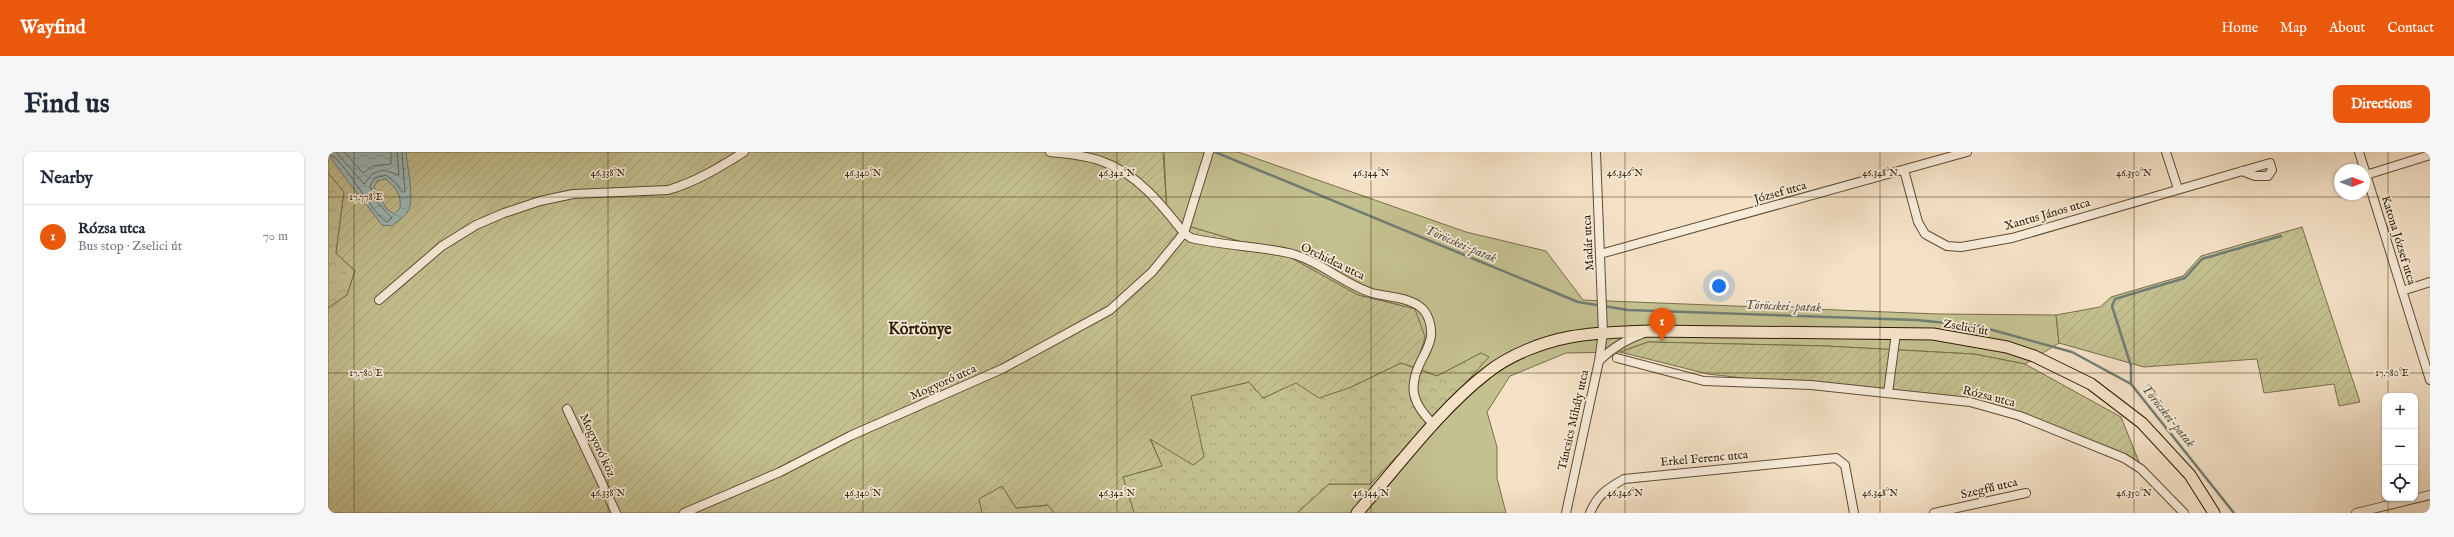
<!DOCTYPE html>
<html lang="en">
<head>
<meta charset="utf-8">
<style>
  body { margin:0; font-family:"IM FELL English",serif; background:#f6f6f7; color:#1f2937 }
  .controls { position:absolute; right:12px; bottom:12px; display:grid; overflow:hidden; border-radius:8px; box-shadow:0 1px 3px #0004 }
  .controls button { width:36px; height:36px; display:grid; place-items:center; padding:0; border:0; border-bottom:1px solid #e0e1e3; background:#fff; color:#1f2937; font:20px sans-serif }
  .compass { position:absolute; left:2006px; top:12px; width:36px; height:36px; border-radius:50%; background:#fff; box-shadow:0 1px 3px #0004; rotate:90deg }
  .you { position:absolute; left:1391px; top:134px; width:14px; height:14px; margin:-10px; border:3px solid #fff; border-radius:50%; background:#1a73e8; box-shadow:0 0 0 6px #1a73e833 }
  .badge { display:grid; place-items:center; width:26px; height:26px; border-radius:50%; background:#ea580c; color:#fff; font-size:13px; font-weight:700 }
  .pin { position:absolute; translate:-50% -33px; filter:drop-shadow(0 1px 2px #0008) }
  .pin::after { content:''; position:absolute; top:21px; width:14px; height:12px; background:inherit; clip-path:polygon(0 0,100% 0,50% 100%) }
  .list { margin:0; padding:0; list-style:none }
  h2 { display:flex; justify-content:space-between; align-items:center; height:52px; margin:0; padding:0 16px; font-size:17px }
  h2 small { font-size:13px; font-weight:400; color:#747a83 }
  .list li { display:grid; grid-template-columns:26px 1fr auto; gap:12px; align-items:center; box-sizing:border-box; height:64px; padding:0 16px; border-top:1px solid #e0e1e3 }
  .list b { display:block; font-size:15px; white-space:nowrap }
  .list p { margin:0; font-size:13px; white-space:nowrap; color:#747a83 }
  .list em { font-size:13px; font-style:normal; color:#747a83 }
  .icon { flex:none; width:22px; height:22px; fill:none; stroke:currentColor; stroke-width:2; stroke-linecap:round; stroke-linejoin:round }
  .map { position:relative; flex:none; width:2102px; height:361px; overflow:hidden; border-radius:8px }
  header { display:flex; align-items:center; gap:24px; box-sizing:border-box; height:56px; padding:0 20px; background:#ea580c; color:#fff }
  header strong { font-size:19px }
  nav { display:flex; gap:22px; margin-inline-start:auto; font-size:14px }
  .intro { display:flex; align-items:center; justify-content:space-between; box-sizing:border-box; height:96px; padding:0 24px }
  h1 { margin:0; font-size:28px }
  .button { padding:10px 18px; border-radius:8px; background:#ea580c; color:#fff; font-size:14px; font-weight:700 }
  main { display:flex; gap:24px; padding:0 24px }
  aside { flex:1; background:#fff; border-radius:8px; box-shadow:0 1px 3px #0004 }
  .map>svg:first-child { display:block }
  .grass { fill:#c4c090; stroke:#786e4a }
  .forest { fill:url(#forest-crowns); stroke:#786e4a }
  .garden { fill:url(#garden-furrows); stroke:#786e4a }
  .water { fill:url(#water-waves); stroke:#717c73; fill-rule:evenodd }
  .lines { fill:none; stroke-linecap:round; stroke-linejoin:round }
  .shore { stroke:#666c60; stroke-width:1 }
  .stream { stroke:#717c73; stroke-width:2.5 }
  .minor-casing { stroke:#5f4d34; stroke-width:10 }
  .major-casing { stroke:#2d1c03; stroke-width:13 }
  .minor { stroke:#f8ecda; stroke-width:8 }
  .major { stroke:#f4e1c6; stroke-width:11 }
  .ticks { fill:none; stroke:#2d1c03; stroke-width:1; stroke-opacity:0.45 }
  .labels { text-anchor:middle; stroke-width:3.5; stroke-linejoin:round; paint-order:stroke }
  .street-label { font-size:12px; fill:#2d1c03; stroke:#f8ecda }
  .water-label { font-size:13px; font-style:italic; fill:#555444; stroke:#f8ecda }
  .district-label { font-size:16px; font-weight:bold; fill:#2d1c03; stroke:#f8ecda }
  .ticks-label { font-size:10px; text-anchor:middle; fill:#2d1c03; stroke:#f8ecda; stroke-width:3.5; stroke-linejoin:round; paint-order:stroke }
</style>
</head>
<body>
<header>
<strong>Wayfind</strong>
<nav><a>Home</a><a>Map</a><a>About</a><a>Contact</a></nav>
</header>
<div class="intro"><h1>Find us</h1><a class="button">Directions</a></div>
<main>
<aside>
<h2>Nearby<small></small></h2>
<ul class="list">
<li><span class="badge">1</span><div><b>Rózsa utca</b><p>Bus stop · Zselici út</p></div><em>70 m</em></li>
</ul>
</aside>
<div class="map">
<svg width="2102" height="361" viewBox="0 0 2102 361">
  <defs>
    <pattern id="forest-crowns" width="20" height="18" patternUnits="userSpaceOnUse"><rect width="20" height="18" fill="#c4c090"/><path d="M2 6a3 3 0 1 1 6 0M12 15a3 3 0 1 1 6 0" fill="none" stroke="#a9a47b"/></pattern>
    <pattern id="garden-furrows" width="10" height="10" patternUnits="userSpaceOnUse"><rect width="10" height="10" fill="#c4c090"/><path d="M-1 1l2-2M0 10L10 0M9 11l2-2" fill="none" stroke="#a9a47b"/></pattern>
    <pattern id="water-waves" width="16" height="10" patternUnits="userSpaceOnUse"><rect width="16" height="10" fill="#9ebcbd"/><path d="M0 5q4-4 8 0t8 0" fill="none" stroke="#88a1a1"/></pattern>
  </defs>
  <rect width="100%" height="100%" fill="#f4e1c6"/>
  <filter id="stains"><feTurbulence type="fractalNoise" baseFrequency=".005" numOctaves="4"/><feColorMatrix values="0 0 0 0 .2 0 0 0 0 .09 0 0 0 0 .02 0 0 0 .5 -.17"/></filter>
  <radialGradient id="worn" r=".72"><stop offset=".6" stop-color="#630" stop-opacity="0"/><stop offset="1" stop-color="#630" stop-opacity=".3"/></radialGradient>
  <polygon class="grass" points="836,0 910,0 1138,80 1218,99 1255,148 1610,162 1728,163 1731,191 1697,212 1646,202 1498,194 1320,190 1292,200 1238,201 1182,224 1159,260 1169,295 1169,326 1178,361 969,361 1001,332 1042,332 1153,201 1109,224 1088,216 1087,157 1030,143 958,103 846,70 839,62"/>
  <g class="forest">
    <polygon points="0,21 16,40 8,101 27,119 19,143 0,156"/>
    <polygon points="1153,201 1161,205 1106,266 1042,332 1001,332 969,361 806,361 795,325 834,314 822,286 865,312 863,244 921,230 936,246 968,230 1021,236 1073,211 1109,224"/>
    <polygon points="674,334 688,356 721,353 726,361 654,361 650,347"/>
  </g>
  <g class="garden">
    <polygon points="0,0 835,0 839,62 846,70 958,103 1030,143 1087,157 1097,185 1088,216 1073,211 1021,236 991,246 968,231 935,246 921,230 863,244 876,305 865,313 822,287 834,314 795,325 806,361 726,361 720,353 688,356 674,334 651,347 654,361 0,361 0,156 19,143 27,119 8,101 16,40 0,21"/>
    <polygon points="1974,75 2032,250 2011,254 2006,232 1936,241 1929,207 1816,215 1731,191 1728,163 1772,155 1783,145 1855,124 1873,104"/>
    <polygon points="1320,190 1498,194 1646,202 1697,212 1793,265 1813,315 1720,278 1642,252 1380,222 1292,200"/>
  </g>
  <path class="water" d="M0 0H78C79 13 87 48 80 59 77 65 69 69 64 74L54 73C47 63 0 6 0 0ZM57 27C67 34 74 43 72 56L66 62 59 57 46 35 49 29Z"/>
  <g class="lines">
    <g class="shore">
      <polyline points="8,0 36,32 44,22 55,18 71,23 69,0"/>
      <polyline points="16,0 35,21 45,14 63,12 63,0"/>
      <path d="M0 2C15 4 44 63 59 70L64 66 48 49 42 34 47 26 58 23 68 31 74 40H77L74 0"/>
    </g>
    <g class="stream">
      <polyline points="887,0 1250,150 1300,158 1588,168 1650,174 1744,200 1803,232 1906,361"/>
      <polyline points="1803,232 1803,214 1784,154 1787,147 1857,126 1874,107 1953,84"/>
    </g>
    <g class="minor-casing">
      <g id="minor">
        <path d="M722 0C738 2 757 3 773 9 809 21 834 53 856 81L863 86C897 94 932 94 965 102 993 110 1016 132 1044 141 1059 145 1078 145 1091 154 1100 160 1104 173 1103 184 1102 193 1097 201 1093 209 1079 237 1085 252 1106 273"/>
        <polyline points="1838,0 1850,37"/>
        <polyline points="2031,0 2102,228"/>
        <polyline points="1576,18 1590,70 1597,82 1619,94 1633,95 1684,86 1942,11 1944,18 1940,24 1927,24 1914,19"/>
        <polyline points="2038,23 2102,3"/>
        <polyline points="1272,102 1639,0"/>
        <polyline points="2074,139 2102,130"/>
        <path d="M51 148 114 94 148 73 176 61 212 49 245 42 340 38C368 30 392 15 416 0"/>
        <polyline points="1289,206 1376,229 1483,233 1642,250 1692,264 1796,306 1813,317 1856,361"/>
        <path d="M1271 209C1285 195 1298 188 1316 181"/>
        <polyline points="1560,241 1568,181"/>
        <polyline points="239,257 288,361"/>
        <polyline points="356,361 452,320 522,284 674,217 782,158 824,120 856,81 881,0"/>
        <polyline points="1238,361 1271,209 1275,181 1268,0"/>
        <path d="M1262 361C1269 343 1280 336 1296 327L1508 306 1517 313 1526 361"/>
        <polyline points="1606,361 1698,341"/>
        <polyline points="2028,361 2102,343"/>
      </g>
    </g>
    <g class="major-casing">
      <path id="major" d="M1029 361C1069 316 1112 257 1159 221 1181 203 1215 190 1242 185 1268 180 1295 180 1321 179L1605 182 1679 195 1706 204 1763 232 1814 271 1862 323 1886 361"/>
    </g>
    <use href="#minor" class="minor"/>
    <use href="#major" class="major"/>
  </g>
  <path class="ticks" d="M26 0V361M280 0V361M535 0V361M789 0V361M1043 0V361M1297 0V361M1552 0V361M1806 0V361M2060 0V244M0 45H2102M0 221H2102M2060 346V361"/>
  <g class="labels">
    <g class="street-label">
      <text transform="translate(1452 40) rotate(-16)" y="4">József utca</text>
      <text transform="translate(1719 62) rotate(-16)" y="4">Xantus János utca</text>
      <text transform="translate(2071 88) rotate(73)" y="4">Katona József utca</text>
      <text transform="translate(1260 91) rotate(-93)" y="4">Madár utca</text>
      <text transform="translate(1005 109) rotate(26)" y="4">Orchidea utca</text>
      <text transform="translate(1638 175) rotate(10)" y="4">Zselici út</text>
      <text transform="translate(615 230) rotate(-24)" y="4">Mogyoró utca</text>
      <text transform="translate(1661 244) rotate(14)" y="4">Rózsa utca</text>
      <text transform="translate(1245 268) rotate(-77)" y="4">Táncsics Mihály utca</text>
      <text transform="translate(270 293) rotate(65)" y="4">Mogyoró köz</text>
      <text transform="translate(1376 306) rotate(-5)" y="4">Erkel Ferenc utca</text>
      <text transform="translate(1661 336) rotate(-13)" y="4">Szegfű utca</text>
    </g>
    <g class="water-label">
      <text transform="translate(1133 91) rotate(23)" y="5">Töröcskei-patak</text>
      <text transform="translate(1455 153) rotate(2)" y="5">Töröcskei-patak</text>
      <text transform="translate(1841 263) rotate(51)" y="5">Töröcskei-patak</text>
    </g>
    <g class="district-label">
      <text x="592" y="182">Körtönye</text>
    </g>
  </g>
  <g class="ticks-label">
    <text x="280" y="24">46.338°N</text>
    <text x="535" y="24">46.340°N</text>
    <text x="789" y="24">46.342°N</text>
    <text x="1043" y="24">46.344°N</text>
    <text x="1297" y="24">46.346°N</text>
    <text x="1552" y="24">46.348°N</text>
    <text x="1806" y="24">46.350°N</text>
    <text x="38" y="48">17.778°E</text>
    <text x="2064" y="224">17.780°E</text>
    <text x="38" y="224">17.780°E</text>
    <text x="280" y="344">46.338°N</text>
    <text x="535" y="344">46.340°N</text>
    <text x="789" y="344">46.342°N</text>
    <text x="1043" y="344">46.344°N</text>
    <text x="1297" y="344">46.346°N</text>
    <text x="1552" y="344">46.348°N</text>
    <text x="1806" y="344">46.350°N</text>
  </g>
  <rect width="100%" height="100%" filter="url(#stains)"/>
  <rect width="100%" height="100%" fill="url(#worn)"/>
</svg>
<div class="controls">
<button>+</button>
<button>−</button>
<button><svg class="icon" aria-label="locate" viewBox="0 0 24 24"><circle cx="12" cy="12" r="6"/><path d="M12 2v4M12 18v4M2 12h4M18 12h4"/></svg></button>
</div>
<svg class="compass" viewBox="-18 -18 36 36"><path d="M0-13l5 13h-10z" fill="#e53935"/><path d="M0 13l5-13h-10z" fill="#747a83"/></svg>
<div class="you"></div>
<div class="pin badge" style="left:1334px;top:189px">1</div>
</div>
</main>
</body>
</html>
